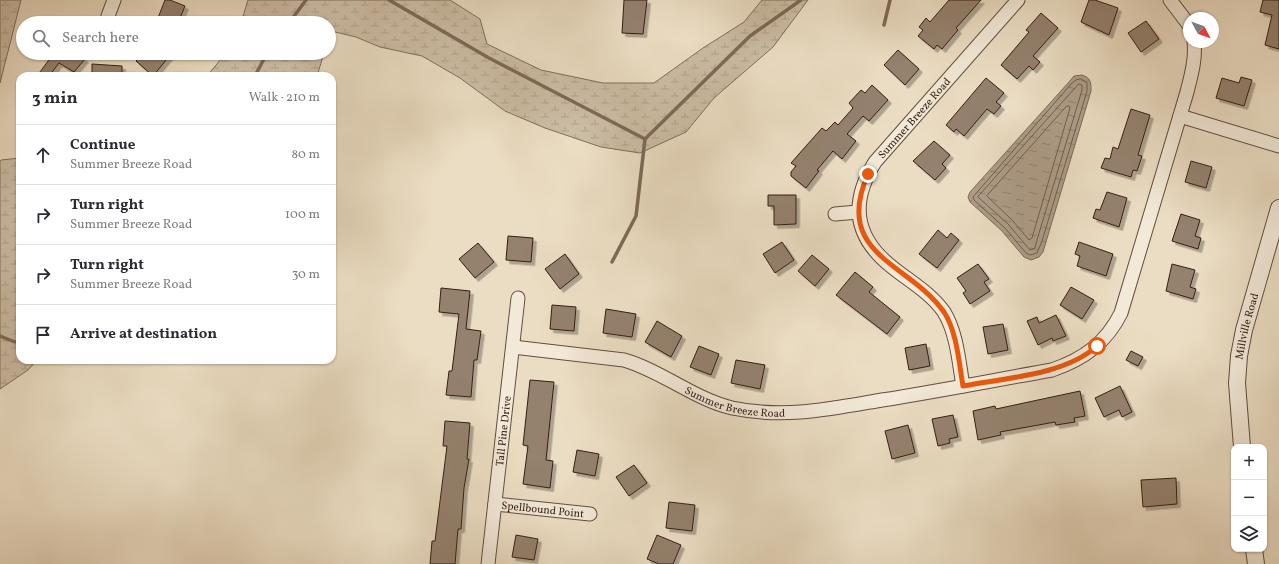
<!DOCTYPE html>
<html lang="en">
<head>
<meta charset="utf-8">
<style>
  body { margin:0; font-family:Vollkorn,serif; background:#f2f2f3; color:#2b2b33 }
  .controls { position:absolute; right:12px; bottom:12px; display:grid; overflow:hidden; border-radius:8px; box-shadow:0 1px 3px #0004 }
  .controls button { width:36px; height:36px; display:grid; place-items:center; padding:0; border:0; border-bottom:1px solid #e1e1e2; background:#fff; color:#2b2b33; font:20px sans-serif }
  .compass { position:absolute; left:1183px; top:12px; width:36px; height:36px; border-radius:50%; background:#fff; box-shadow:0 1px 3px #0004; rotate:131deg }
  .stop { position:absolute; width:12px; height:12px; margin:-9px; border:3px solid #ea580c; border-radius:50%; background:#fff }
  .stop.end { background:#ea580c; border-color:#fff; box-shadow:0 1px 4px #0008 }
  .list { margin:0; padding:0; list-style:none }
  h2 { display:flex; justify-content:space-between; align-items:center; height:52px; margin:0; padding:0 16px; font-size:17px }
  h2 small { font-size:13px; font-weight:400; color:#7c7c81 }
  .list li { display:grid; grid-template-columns:26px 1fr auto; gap:12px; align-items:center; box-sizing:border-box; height:60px; padding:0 16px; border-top:1px solid #e1e1e2 }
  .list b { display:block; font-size:15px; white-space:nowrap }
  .list p { margin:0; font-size:13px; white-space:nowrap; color:#7c7c81 }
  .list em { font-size:13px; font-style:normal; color:#7c7c81 }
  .icon { flex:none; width:22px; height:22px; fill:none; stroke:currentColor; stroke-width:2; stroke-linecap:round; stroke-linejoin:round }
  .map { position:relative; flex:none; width:1279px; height:564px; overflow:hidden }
  .search { position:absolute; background:#fff; box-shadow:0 1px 3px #0004; left:16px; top:16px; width:320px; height:44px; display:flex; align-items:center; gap:10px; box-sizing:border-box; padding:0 14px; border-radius:22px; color:#7c7c81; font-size:15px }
  .panel { position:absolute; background:#fff; box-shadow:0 1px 3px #0004; left:16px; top:72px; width:320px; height:292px; border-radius:12px }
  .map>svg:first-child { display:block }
  .wetland { fill:url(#wetland-marsh); stroke:#806e5c }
  .water { fill:url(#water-ripples); stroke:#7d6a58 }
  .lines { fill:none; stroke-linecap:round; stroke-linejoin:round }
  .shore { stroke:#715d4c; stroke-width:1 }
  .stream { stroke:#7d6a58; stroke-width:3.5 }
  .building { fill:#94816e; stroke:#351e12; filter:url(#shadow) }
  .minor-casing { stroke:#624e3e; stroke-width:15 }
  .tertiary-casing { stroke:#624e3e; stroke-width:18 }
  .minor { stroke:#f2e9d8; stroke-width:13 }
  .tertiary { stroke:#f2e9d8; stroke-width:16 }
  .route { stroke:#ea580c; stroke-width:5 }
  .labels { text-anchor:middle; stroke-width:3; stroke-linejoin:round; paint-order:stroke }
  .street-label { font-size:11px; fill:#351e12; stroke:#f2e9d8 }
</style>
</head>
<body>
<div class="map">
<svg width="1279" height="564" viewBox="0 0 1279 564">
  <defs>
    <pattern id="wetland-marsh" width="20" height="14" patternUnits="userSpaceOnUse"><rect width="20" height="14" fill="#ccbda5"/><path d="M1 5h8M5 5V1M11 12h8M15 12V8" fill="none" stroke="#b0a28d"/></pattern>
    <pattern id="water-ripples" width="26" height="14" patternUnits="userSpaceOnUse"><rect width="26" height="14" fill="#ad9c87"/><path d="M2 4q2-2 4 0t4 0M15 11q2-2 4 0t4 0" fill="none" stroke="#8e7f6d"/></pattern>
    <filter id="shadow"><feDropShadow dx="3.5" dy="3.5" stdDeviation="0" flood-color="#0004"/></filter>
  </defs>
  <rect width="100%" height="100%" fill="#ebddc3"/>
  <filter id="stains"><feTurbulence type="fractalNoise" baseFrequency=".005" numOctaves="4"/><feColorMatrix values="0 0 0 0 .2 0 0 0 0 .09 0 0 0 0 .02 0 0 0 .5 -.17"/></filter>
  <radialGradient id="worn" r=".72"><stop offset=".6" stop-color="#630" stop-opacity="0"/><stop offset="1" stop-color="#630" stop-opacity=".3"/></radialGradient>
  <g class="wetland">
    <polygon points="0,0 21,0 0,83"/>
    <polygon points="248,0 450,0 480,19 487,44 541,70 603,83 654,83 703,48 744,22 762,0 808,0 773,47 714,98 686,132 640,153 601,147 545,128 505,111 460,78 422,56 380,47 356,37 331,31 329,38 329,23 241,23"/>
    <polygon points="226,53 324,53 317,76 207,76"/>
    <polygon points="20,158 20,360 37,360 28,370 0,389 0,162 1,160"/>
  </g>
  <path class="water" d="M1082 75C1091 78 1091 82 1091 91L1043 252 1039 257 1031 260 1024 257 1002 231 970 202 968 197 970 192 1069 82 1074 76Z"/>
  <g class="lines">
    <g class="shore">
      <polygon points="1081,79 1087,83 1087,91 1042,241 1037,253 1030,255 1026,253 1005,228 974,200 973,197 1071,84 1076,80"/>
      <polygon points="1079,84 1082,85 1082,90 1037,240 1035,248 1030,250 1008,224 978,197"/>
      <polygon points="1067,106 1069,106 1070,108 1032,238 1029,240 1012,220 987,196"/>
    </g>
    <g class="stream">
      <polyline points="389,0 489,58 645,139"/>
      <polyline points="289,23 306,0"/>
      <polyline points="884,25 890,0"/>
      <polyline points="255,76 267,53"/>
      <polyline points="612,262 636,216 645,139 750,36 801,0"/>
      <polyline points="0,336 15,342 20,340"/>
    </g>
  </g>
  <g class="building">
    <polygon points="165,0 170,0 185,6 178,23 156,23"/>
    <polygon points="624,0 647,0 643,34 622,33"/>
    <polygon points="949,0 981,0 956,28 958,30 942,49 937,45 934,49 918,36 923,30 919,27 926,18 930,22"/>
    <polygon points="1089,0 1095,0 1118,8 1109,35 1081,22"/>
    <polygon points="1263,0 1279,0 1279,49 1265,45 1272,15 1260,12"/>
    <polygon points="1041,13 1058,28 1033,56 1040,62 1033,70 1029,66 1017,79 1001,65 1029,32 1026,30"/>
    <polygon points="1146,21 1159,39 1141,52 1128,33"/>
    <polygon points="898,50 919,69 905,85 884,65"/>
    <polygon points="46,53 77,53 85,59 74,72 59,63 49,76 37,76 51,57"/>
    <polygon points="144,53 172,53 153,76 136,61"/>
    <polygon points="92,64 122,66 122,76 92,76"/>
    <polygon points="1241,77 1252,80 1244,106 1216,98 1222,78 1239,83"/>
    <polygon points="986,78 1004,93 996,102 1001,106 994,114 987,109 964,136 956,129 954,132 946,125"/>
    <polygon points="872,85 888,100 869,121 863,116 847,134 856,141 842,159 833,151 817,170 819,171 806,188 791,176 791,172 796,166 791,163 822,128 826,131 835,122 838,125 853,108 849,103 861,90 865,93"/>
    <polygon points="1131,109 1150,115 1138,155 1142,156 1137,171 1133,170 1131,177 1101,168 1105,158 1110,159 1113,147 1118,149"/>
    <polygon points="934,141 950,155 942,164 946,168 935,180 913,161"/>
    <polygon points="1191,161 1212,167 1206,188 1185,182"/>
    <polygon points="1107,192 1127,198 1119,227 1093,218 1096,209 1100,210"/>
    <polygon points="768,195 796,195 796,224 774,225 774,206 768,206"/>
    <polygon points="1181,214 1200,220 1195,236 1201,238 1198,249 1172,241"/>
    <polygon points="938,230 947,238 951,233 959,240 937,268 919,254"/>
    <polygon points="508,236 533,238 531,262 506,260"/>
    <polygon points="782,242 794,260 775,273 763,254"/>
    <polygon points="1079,242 1113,254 1106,276 1077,266 1080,256 1075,254"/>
    <polygon points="478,243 494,262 475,278 459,259"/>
    <polygon points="565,254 579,274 560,289 545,269"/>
    <polygon points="812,255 829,269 815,286 798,271"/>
    <polygon points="978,264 989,279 984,282 990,291 970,304 963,293 966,291 957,278"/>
    <polygon points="1172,264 1195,270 1190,287 1196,289 1193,299 1166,291"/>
    <polygon points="855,272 873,287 869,292 900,317 887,334 836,295"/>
    <polygon points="1071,287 1094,300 1082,319 1060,305"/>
    <polygon points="441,288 470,291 466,329 481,331 477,360 474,360 471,397 446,395 449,371 452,371 459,314 439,312"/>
    <polygon points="552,305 576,307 574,331 550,329"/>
    <polygon points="606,309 636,314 632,337 603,333"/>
    <polygon points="1056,315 1066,336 1053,341 1052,338 1038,345 1027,321 1037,317 1039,323"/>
    <polygon points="657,321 682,336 671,357 645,342"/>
    <polygon points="1003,324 1008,350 988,354 983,327"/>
    <polygon points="926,344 930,366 909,370 905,348"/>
    <polygon points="699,346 719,354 711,375 690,367"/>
    <polygon points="1131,351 1143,357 1138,366 1126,360"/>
    <polygon points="736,360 765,365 760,389 731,383"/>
    <polygon points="530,380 554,382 546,460 553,461 550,488 523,484 528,446 523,445"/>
    <polygon points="1120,386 1132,412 1122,417 1119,410 1104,417 1095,398"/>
    <polygon points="1080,391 1085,416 1074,418 1075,422 1056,425 1055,422 1000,432 1001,435 978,440 973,411 995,406 996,409"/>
    <polygon points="953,415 958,437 949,439 950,443 938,446 932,419"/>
    <polygon points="445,421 470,423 467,459 469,459 464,488 461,529 458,529 455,564 430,564 432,541 435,541 447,446 443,446"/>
    <polygon points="908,425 915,453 892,459 885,431"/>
    <polygon points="577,450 599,454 595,476 573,472"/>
    <polygon points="634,465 647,483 629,496 616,477"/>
    <polygon points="1176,478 1177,504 1143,507 1141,480"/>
    <polygon points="669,502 695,505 692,531 666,528"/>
    <polygon points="516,535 538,539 534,560 512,557"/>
    <polygon points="657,535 681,545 673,564 659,564 647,559"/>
  </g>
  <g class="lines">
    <g class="minor-casing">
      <g id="minor">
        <polyline points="1170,0 1189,25"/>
        <polyline points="108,16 114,0"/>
        <polyline points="1180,116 1279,146"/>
        <polyline points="835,214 858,212"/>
        <path id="s1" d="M513 347 624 360C662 371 694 399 732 408 785 419 830 409 882 400 939 391 995 380 1052 370 1084 359 1106 343 1121 313L1187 92C1191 76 1196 59 1194 42"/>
        <path id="s2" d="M963 386C959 363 957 333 944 312 931 293 909 281 892 267 854 237 850 202 875 162L1018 0"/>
        <path id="s3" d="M495 504 590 514"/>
        <path id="s4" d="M488 564 518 298"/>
      </g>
    </g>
    <g class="tertiary-casing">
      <g id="tertiary">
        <path id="s5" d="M1242 447 1237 383 1239 356 1244 330 1279 208"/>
        <polyline points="1254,549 1256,564"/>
      </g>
    </g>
    <use href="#minor" class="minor"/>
    <use href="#tertiary" class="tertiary"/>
  </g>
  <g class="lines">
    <path class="route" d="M868 174C832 255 910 263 944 312 957 332 959 363 963 386 1005 378 1065 375 1097 346"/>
  </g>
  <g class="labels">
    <g class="street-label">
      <text dy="4" stroke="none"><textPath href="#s2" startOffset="324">Summer Breeze Road</textPath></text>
      <text dy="4" stroke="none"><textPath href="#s5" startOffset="122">Millville Road</textPath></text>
      <text dy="4" stroke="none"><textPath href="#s1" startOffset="232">Summer Breeze Road</textPath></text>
      <text dy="4" stroke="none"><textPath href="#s4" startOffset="134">Tall Pine Drive</textPath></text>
      <text dy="4" stroke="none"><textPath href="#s3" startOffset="48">Spellbound Point</textPath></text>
    </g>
  </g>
  <rect width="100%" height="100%" filter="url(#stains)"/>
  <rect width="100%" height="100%" fill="url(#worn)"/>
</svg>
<div class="controls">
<button>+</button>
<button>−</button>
<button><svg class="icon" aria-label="layers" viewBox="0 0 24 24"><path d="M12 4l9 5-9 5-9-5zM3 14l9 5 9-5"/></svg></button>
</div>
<svg class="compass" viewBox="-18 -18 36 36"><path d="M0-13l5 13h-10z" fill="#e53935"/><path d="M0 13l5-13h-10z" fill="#7c7c81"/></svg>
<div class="stop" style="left:1097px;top:346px"></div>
<div class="stop end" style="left:868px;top:174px"></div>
<div class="search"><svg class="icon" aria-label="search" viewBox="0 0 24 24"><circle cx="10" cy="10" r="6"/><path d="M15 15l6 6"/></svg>Search here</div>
<section class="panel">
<h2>3 min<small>Walk · 210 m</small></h2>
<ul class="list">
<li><svg class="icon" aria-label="ahead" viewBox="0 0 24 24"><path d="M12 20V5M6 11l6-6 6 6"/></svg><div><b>Continue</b><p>Summer Breeze Road</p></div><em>80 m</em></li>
<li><svg class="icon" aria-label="right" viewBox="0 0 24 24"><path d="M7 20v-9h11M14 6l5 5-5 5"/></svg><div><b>Turn right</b><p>Summer Breeze Road</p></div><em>100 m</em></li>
<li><svg class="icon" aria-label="right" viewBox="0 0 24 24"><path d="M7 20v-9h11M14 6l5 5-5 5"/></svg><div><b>Turn right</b><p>Summer Breeze Road</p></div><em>30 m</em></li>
<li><svg class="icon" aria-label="arrive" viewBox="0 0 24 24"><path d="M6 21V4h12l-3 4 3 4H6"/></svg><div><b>Arrive at destination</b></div></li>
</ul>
</section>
</div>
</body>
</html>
